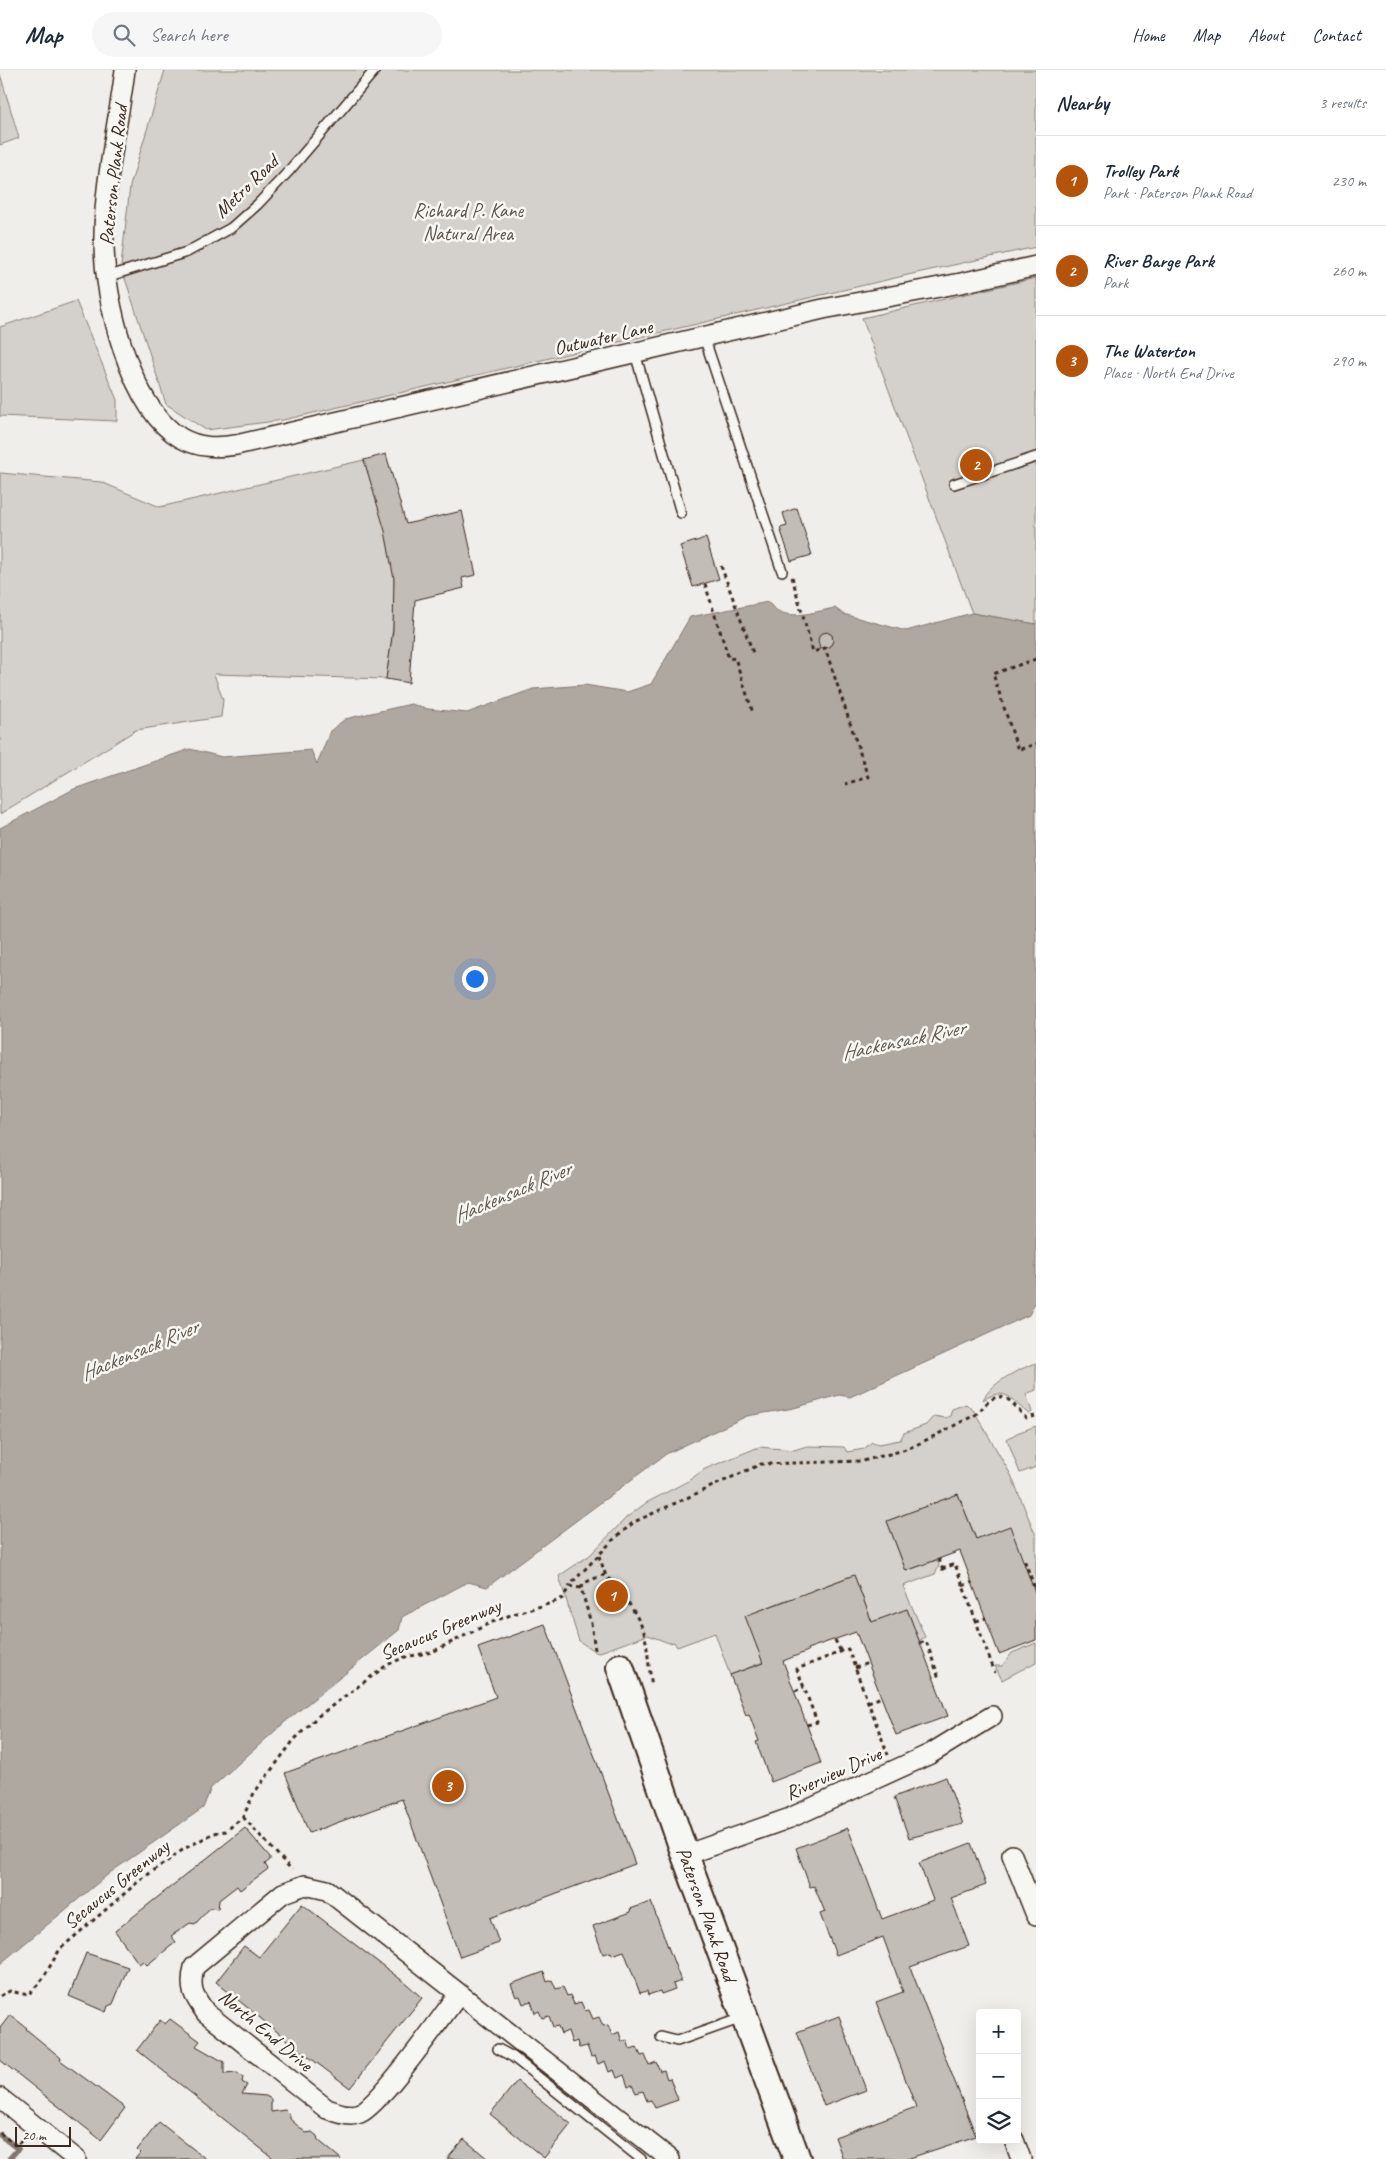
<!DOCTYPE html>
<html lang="en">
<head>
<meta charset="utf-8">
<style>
  body { margin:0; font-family:Caveat,sans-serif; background:#f6f6f7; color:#1f2937 }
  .controls { position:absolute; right:15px; bottom:15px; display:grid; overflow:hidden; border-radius:5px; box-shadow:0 5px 20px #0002 }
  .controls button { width:45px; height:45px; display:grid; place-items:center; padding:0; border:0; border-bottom:1px solid #e0e1e3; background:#fff; color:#1f2937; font:25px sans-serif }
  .scale { position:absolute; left:15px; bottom:12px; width:56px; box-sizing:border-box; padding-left:5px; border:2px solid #3b2a1e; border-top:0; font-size:14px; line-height:18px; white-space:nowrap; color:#3b2a1e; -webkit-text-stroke:4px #f6f6f2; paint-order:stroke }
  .you { position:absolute; left:474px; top:908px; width:18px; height:18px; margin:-12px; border:4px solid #fff; border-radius:50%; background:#1a73e8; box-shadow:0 0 0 8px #1a73e833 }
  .badge { display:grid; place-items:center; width:32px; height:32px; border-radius:50%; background:#b45309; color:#fff; font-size:16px; font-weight:700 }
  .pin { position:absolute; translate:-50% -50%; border:2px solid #fff; box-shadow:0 1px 5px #0006 }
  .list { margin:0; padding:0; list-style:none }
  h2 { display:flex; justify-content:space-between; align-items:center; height:65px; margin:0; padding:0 20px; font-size:21px }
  h2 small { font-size:16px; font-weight:400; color:#747a83 }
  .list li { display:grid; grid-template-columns:32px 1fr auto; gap:15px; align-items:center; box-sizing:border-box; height:90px; padding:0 20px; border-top:1px solid #e0e1e3 }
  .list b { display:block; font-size:19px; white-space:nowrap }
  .list p { margin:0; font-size:16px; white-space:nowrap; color:#747a83 }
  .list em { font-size:16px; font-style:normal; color:#747a83 }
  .icon { flex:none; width:28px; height:28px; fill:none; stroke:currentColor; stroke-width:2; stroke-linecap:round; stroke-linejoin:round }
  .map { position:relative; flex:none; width:1036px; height:2089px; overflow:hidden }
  header { display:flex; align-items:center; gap:30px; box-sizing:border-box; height:70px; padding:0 25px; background:#fff; border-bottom:1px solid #e0e1e3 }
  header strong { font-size:24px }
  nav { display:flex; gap:28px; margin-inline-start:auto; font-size:18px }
  .search { width:350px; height:45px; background:#f6f6f7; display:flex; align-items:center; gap:12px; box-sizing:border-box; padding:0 18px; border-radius:28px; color:#747a83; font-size:19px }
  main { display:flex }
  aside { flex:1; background:#fff }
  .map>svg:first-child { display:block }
  .green { fill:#d4d1cc; stroke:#887e75 }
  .water { fill:#afa8a1; stroke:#81766d }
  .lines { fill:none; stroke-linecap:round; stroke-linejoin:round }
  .stream { stroke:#81766d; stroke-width:5.5 }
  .building { fill:#c2bdb7; stroke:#3b2a1e }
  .lane-casing { stroke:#3b2a1e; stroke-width:12 }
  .street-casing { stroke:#3b2a1e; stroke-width:22 }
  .secondary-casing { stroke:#3b2a1e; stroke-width:30 }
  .path { stroke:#3b2a1e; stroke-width:3; stroke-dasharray:4 4; stroke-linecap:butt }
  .lane { stroke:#f6f6f2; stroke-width:9 }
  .street { stroke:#f6f6f2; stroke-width:19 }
  .secondary { stroke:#f6f6f2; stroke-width:26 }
  .labels { text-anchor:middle; stroke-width:5; stroke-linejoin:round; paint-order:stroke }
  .street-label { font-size:20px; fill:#3b2a1e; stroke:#f6f6f2 }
  .park-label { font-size:20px; fill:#61544a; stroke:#f6f6f2 }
  .water-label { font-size:21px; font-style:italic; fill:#64564c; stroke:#f6f6f2 }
</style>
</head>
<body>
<header>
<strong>Map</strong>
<div class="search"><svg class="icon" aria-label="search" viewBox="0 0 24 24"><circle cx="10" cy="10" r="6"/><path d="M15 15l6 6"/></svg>Search here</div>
<nav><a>Home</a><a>Map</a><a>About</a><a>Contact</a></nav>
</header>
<main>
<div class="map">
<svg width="1036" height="2089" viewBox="0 0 1036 2089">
  <rect width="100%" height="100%" fill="#efeeea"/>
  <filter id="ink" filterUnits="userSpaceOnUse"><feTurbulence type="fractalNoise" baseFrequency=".02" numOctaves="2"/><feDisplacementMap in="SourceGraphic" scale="10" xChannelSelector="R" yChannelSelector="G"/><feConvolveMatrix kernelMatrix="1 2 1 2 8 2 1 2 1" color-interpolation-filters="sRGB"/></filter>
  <g filter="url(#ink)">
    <g class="green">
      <polygon points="165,0 1036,0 1036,177 912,204 283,350 206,360 166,334 121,196 130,116"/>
      <polygon points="0,4 19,68 0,75"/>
      <polygon points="1036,208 1036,554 972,543 862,248"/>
      <polygon points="76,231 117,330 117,351 0,346 0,257"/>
      <path d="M364 390C376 429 391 469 394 510 396 543 391 577 386 609L214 604 223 630 221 647 136 660 0 744V403L101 412 160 437Z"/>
      <path d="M1036 1293V1320L1026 1324 1032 1342 1029 1344C1011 1331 1007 1315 983 1330 992 1312 1017 1300 1036 1293Z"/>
      <polygon points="966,1334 974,1341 1011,1405 1036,1466 1036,1524 1031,1524 1010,1457 976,1469 958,1424 887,1451 906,1501 937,1490 939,1496 935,1504 903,1516 925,1567 919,1571 907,1539 872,1552 854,1505 813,1520 790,1533 788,1529 746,1546 763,1592 730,1605 715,1563 677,1577 674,1572 669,1573 648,1565 597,1583 579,1571 559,1506 590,1485 626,1448 646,1433 688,1411 705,1399 759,1377 794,1380 807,1376 844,1377 847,1382 864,1379 872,1372 879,1374 900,1370 904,1363 926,1355 934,1346 945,1348 950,1346 952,1339"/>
      <polygon points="1036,1356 1036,1397 1020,1403 1007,1369 1017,1363"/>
      <polygon points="1036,1573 1036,1592 1002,1610 995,1596 1002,1596 1012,1583"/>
    </g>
    <path class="water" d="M768 532C784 554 811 542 835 538L843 544 906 561 972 543 1036 554V1230L1029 1245 850 1327 839 1325 794 1338 747 1346 666 1384 487 1517 468 1512 402 1547 399 1560 285 1652 211 1718 203 1738 111 1802 0 1894V758L74 719 190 679 222 687 311 680 317 694 330 661 345 649 411 634 428 639 467 643 533 619 585 615 627 622 651 614 690 547Z"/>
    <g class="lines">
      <polyline class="stream" points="0,2065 18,2079 9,2089"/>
    </g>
    <g class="building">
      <polygon points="386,384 406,454 462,441 476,505 462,508 464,518 415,530 409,613 386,609 393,560 394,509 385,461 364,390"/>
      <polygon points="797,438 812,485 791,491 780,458 787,456 783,443"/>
      <polygon points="706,468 719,509 693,517 680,476"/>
      <polygon points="827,562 832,565 833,571 830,577 820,579 818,570 820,564"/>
      <polygon points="958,1424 976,1469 1010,1456 1036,1525 1036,1570 999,1584 960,1481 906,1501 887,1451"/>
      <polygon points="854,1505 872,1552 907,1539 948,1646 896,1665 856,1562 807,1579 808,1581 783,1591 821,1693 771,1712 756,1672 759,1671 749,1644 746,1645 730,1605 763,1593 745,1546"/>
      <polygon points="545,1554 635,1794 490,1848 499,1873 460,1887 402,1729 309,1763 285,1703 496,1627 478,1578"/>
      <polygon points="946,1707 963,1754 909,1768 894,1727"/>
      <polygon points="245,1758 270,1787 270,1790 265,1794 268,1799 240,1820 237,1816 219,1830 218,1839 210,1838 195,1854 190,1853 171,1866 176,1872 147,1895 143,1891 139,1894 115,1861"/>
      <polygon points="848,1758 882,1849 933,1830 919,1793 971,1773 986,1815 951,1828 969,1876 910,1897 976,2066 907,2089 843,2089 835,2067 916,2037 876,1932 903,1922 883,1867 836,1885 820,1844 825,1842 814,1816 810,1817 796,1778"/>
      <polygon points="651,1832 681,1911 673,1914 675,1919 661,1924 660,1921 648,1925 647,1921 640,1923 624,1881 612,1885 611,1882 603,1884 593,1856 631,1842 630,1839"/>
      <polygon points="302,1834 408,1915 422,1928 350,2018 297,1978 216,1912 244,1876 259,1887"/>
      <polygon points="86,1883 128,1897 113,1934 108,1936 106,1942 69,1926"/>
      <polygon points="544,1902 547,1912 552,1910 556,1919 563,1917 567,1926 570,1925 574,1934 581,1932 585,1941 589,1940 593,1949 599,1947 603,1956 608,1955 612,1965 619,1962 622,1972 627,1970 630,1979 637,1977 641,1986 645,1985 649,1995 656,1992 660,2001 664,2000 667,2009 670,2008 678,2030 655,2038 651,2030 647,2031 643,2021 636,2023 632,2015 628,2017 624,2005 617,2008 614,2000 609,2002 605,1991 598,1994 595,1986 591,1987 587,1976 579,1978 577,1971 572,1973 568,1961 561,1964 558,1956 553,1957 549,1946 542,1948 539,1941 535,1943 531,1931 523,1934 520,1926 516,1927 511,1914"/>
      <polygon points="10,1945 27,1958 26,1959 61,1988 60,1990 125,2038 101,2070 0,1990 0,1958"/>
      <polygon points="839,1946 866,2020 824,2036 797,1962"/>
      <polygon points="170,1949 200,1971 196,1976 224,1992 224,2004 237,2003 243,2007 242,2012 247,2015 242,2024 266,2026 271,2029 271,2042 285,2040 290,2045 290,2049 306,2063 312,2062 317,2066 318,2070 341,2089 274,2089 137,1980 160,1950 165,1954"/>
      <polygon points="517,2011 571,2054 544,2088 490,2044"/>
      <polygon points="159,2052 206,2089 135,2089 140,2083 137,2080"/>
      <polygon points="464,2069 488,2089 447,2089"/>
    </g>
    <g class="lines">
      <g class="lane-casing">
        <g id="lane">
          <polyline points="106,207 187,182 231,158 258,134 288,102 375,0"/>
          <polyline points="704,267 782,501"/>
          <polyline points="635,283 681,443"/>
          <polyline points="954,414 1036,387"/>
          <polyline points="661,1967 677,1971 742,1948"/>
          <polyline points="498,1979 513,1987 641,2089"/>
        </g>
      </g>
      <g class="street-casing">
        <g id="street">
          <path d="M125 0C118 57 103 116 104 173 104 228 130 339 181 368 199 378 216 378 236 375L823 239 961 213 1036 196"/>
          <polyline points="685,1785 790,1748 862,1715 930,1684 992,1646"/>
          <polyline points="1012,1785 1036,1845"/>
          <path d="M459 1924C442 1946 380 2035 360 2043 349 2048 337 2042 327 2039L206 1943C193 1925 189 1919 194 1897L283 1823 305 1815 327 1820 670 2089"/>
          <polyline points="0,2028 76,2089"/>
          <polyline points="1014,2070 1021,2089"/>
        </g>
      </g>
      <g class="secondary-casing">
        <polyline id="secondary" points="620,1597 685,1785 797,2089"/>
      </g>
      <g class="path">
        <polyline points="721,496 753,583"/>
        <polyline points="792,507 813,582 825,578 868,707 845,714"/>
        <polyline points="705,514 729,589 735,588 753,643"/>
        <polyline points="1036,589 993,604 1018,680 1036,674"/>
        <polyline points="599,1486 606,1506"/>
        <polyline points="939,1489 943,1501"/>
        <polyline points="1024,1493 1025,1492 1036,1521"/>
        <polyline points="942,1499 955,1494 995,1603"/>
        <polyline points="963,1516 972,1512"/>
        <path d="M581 1518 572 1517 570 1515 613 1470 634 1452 761 1394 863 1391C881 1386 901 1382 918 1374 937 1365 955 1355 973 1346 983 1341 987 1327 1000 1327 1011 1327 1018 1341 1026 1348L1036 1346"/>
        <polyline points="976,1551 986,1548"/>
        <polyline points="835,1570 841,1582"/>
        <polyline points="920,1573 926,1571 938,1605 932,1607"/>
        <path d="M595 1580 591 1553 581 1518 584 1513 603 1505C616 1510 642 1551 645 1566 648 1582 649 1600 652 1616"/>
        <polyline points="855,1598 868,1593"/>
        <polyline points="795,1621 804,1617"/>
        <polyline points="868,1632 882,1627"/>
        <polyline points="807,1655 817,1652 797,1599 848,1579 888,1685"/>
        <polyline points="243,1747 292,1800"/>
        <polyline points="0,1926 10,1921 28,1925 42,1910 60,1879 139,1811 184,1779 214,1763 226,1761 243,1747 254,1723 294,1670 317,1647 387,1595 405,1587 432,1582 490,1553 513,1544 552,1533 563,1528 570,1515"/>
        <polyline points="0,2063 17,2076 23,2068"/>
      </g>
      <use href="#lane" class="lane"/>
      <use href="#street" class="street"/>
      <use href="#secondary" class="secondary"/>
    </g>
  </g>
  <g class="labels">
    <g class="street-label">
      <text transform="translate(113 105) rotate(-84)" y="7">Paterson Plank Road</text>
      <text transform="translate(246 116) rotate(-44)" y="7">Metro Road</text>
      <text transform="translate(603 267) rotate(-13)" y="7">Outwater Lane</text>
      <text transform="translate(440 1559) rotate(-23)" y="7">Secaucus Greenway</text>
      <text transform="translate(833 1703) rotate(-24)" y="7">Riverview Drive</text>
      <text transform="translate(116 1814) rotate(-39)" y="7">Secaucus Greenway</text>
      <text transform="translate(707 1844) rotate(70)" y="7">Paterson Plank Road</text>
      <text transform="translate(266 1960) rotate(40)" y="7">North End Drive</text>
    </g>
    <g class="park-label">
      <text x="468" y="147">Richard P. Kane<tspan x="468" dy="23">Natural Area</tspan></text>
    </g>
    <g class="water-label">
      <text transform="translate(903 970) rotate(-12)" y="7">Hackensack River</text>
      <text transform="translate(512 1122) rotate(-23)" y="7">Hackensack River</text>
      <text transform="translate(139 1280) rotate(-23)" y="7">Hackensack River</text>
    </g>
  </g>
</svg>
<div class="controls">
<button>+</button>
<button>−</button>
<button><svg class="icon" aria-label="layers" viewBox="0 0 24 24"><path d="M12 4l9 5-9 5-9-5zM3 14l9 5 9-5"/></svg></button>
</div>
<div class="scale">20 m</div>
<div class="you"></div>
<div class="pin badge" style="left:612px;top:1526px">1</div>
<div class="pin badge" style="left:976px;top:395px">2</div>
<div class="pin badge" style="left:448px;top:1716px">3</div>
</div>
<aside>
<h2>Nearby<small>3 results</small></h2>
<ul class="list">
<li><span class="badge">1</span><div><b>Trolley Park</b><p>Park · Paterson Plank Road</p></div><em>230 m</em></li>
<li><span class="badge">2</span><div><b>River Barge Park</b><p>Park</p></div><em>260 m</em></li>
<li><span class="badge">3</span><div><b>The Waterton</b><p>Place · North End Drive</p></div><em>290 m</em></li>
</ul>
</aside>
</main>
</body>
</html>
